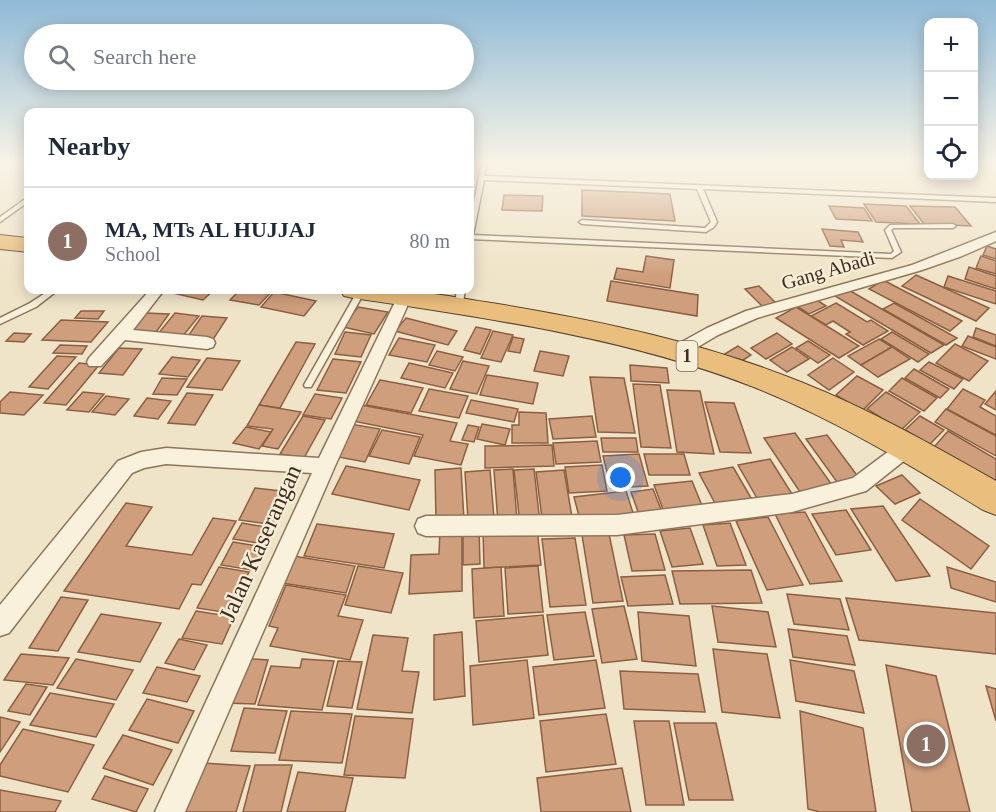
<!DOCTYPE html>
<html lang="en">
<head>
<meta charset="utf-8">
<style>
  body { margin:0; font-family:Georgia,serif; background:#f6f6f7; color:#1f2937 }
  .controls { position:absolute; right:18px; top:18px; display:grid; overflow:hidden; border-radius:12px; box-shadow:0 3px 15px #0003 }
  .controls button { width:54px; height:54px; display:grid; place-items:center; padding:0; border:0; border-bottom:2px solid #e0e1e3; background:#fff; color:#1f2937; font:30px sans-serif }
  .you { position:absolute; left:621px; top:478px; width:21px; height:21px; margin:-15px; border:4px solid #fff; border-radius:50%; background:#1a73e8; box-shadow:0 0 0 9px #1a73e833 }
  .badge { display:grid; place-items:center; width:39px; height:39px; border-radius:50%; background:#0f766e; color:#fff; font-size:20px; font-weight:700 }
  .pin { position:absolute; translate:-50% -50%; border:3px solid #fff; box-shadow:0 2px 6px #0006 }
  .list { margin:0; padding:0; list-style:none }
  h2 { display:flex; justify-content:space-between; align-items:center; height:78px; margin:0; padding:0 24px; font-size:26px }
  h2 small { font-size:20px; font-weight:400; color:#747a83 }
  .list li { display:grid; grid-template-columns:39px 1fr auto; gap:18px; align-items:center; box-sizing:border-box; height:108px; padding:0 24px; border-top:2px solid #e0e1e3 }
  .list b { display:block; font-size:22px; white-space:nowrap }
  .list p { margin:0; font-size:20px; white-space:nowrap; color:#747a83 }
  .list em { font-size:20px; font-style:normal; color:#747a83 }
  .icon { flex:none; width:33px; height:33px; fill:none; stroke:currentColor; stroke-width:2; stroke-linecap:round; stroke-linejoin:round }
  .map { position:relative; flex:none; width:996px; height:812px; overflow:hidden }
  .search { position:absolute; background:#fff; box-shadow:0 3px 15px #0003; left:24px; top:24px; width:450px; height:66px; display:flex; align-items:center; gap:15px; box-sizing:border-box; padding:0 21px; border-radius:33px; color:#747a83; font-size:22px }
  .panel { position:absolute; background:#fff; box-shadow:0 3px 15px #0003; left:24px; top:108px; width:450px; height:186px; border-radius:12px }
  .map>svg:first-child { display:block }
  .building { fill:#cf9f7d; stroke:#8d5f41; stroke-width:1.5 }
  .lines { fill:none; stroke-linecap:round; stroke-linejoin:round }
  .service-casing { stroke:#8d765c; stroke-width:3 }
  .minor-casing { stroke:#8d765c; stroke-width:3 }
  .trunk-casing { stroke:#5b4430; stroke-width:2 }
  .service { fill:#faf1dc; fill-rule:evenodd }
  .minor { fill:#faf1dc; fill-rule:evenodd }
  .trunk { fill:#eabe7c; fill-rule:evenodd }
  .labels { text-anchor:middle; stroke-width:4.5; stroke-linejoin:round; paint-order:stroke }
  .shield { fill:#f7eed8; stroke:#756857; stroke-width:1.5 }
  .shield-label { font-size:18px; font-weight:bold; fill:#3d2e20 }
  .street-label { font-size:20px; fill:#3d2e20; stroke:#f7eed8 }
  .near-street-label { font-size:24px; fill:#3d2e20; stroke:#f7eed8 }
</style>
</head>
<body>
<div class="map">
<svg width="996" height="812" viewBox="0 0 996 812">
  <rect width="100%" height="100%" fill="#f0e4c8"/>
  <g class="building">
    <polygon points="582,190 670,194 675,221 582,216"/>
    <polygon points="504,195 543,196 542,211 502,210"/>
    <polygon points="864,204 906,206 920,224 876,222"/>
    <polygon points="829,206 864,208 872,221 836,219"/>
    <polygon points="910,206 955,207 971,226 924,224"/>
    <polygon points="822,229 858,232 863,242 841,240 844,247 830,246"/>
    <polygon points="987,246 996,249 996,259 983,255"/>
    <polygon points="646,256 674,260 670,288 614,279 617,268 643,272"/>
    <polygon points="981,256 996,261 996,274 976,268"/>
    <polygon points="969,267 996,276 996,289 965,279"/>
    <polygon points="916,275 989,308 976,321 902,286"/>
    <polygon points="948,276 996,291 996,304 944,287"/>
    <polygon points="883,280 962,321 950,331 869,289"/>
    <polygon points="611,281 698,295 697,316 607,301"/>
    <polygon points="759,286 776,303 762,306 745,289"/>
    <polygon points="847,289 944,345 931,353 835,296"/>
    <polygon points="166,290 214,290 203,300 164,291"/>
    <polygon points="240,290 266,290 272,291 259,305 230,300"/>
    <polygon points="274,292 316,301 304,316 261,307"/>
    <polygon points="812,297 826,306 809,314 795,305"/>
    <polygon points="836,303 867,322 871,320 888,331 863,345 846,334 850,332 833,321 826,325 811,316"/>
    <polygon points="894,303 957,338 946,345 883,309"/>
    <polygon points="358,307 388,312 374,334 343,327"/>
    <polygon points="796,307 859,346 839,358 776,318"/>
    <polygon points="81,311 104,311 98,319 75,318"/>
    <polygon points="145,313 169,314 154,335 129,334"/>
    <polygon points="175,313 199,316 182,337 157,335"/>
    <polygon points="202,316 227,318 212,341 186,339"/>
    <polygon points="406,318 457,331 448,345 395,331"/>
    <polygon points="61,320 108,322 91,342 42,340"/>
    <polygon points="476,327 491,330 480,354 464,350"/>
    <polygon points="976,328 996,335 996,346 973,337"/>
    <polygon points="493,331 513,335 501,362 481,358"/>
    <polygon points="345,332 371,335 361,357 335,354"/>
    <polygon points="892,332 929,354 918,362 881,339"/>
    <polygon points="14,333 31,334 24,342 6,341"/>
    <polygon points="777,333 792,344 766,359 751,348"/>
    <polygon points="968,336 996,347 996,359 962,346"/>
    <polygon points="513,337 524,339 520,353 508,351"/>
    <polygon points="399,338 435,345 427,362 389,355"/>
    <polygon points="879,339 892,347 861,365 848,356"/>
    <polygon points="808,341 830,355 818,363 796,348"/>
    <polygon points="296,342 315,344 280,408 259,405"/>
    <polygon points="955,344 988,361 969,381 936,363"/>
    <polygon points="60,345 87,346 82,354 53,353"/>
    <polygon points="738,346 751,355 737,364 723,355"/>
    <polygon points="792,347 809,359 787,372 770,360"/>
    <polygon points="892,347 910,359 878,377 861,365"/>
    <polygon points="119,348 142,349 123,375 99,373"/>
    <polygon points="437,351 463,357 455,371 429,365"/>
    <polygon points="540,351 569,356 563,376 534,371"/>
    <polygon points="57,356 76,357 48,389 29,387"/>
    <polygon points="172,357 200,360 188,377 159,374"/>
    <polygon points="207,358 240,361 222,390 187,387"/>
    <polygon points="833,358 854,372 829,390 808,375"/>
    <polygon points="333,359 361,362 346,393 317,390"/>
    <polygon points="463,361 489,366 477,394 450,389"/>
    <polygon points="929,362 963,379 954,389 920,370"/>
    <polygon points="79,363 99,365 66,405 44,403"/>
    <polygon points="409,363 453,373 445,388 401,378"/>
    <polygon points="630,365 667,368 669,383 631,381"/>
    <polygon points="914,369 949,389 940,398 905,378"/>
    <polygon points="487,375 538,383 533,404 480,395"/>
    <polygon points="857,376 883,390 862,411 836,395"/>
    <polygon points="590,377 624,378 635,433 598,432"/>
    <polygon points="162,378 187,379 177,395 153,394"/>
    <polygon points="902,378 937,398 924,411 889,391"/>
    <polygon points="380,380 423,388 411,413 366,405"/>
    <polygon points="633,384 660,385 671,448 641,447"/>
    <polygon points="429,389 468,396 459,418 419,411"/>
    <polygon points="963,389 985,400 980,407 996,416 996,435 947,409"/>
    <polygon points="667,390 700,391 714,454 677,452"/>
    <polygon points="996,391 996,410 985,404"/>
    <polygon points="10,392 43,395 24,415 0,413 0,402"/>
    <polygon points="83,392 104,394 89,412 67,410"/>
    <polygon points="886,392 920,412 901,430 867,409"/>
    <polygon points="187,393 213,395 195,425 168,423"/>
    <polygon points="315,394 342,398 331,419 303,415"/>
    <polygon points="106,396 129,399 115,415 92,412"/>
    <polygon points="147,398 171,401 158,419 134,416"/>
    <polygon points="471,400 518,409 514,422 466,413"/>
    <polygon points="705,402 734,403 751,453 720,452"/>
    <polygon points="356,404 457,423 450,441 468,444 461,465 414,456 423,435 348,420"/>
    <polygon points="259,405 301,412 278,449 262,446 273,429 247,426"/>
    <polygon points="946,409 996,436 996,456 935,422"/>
    <polygon points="519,412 546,413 548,443 512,443 512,425 519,425"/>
    <polygon points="303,416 325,420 304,458 280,454"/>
    <polygon points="592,416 596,437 553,439 549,419"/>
    <polygon points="920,416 944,430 929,445 905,430"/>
    <polygon points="350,424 380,429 365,462 333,456"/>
    <polygon points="482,424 510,429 505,445 477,439"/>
    <polygon points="468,425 479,427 474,442 462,440"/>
    <polygon points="246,427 271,432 259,449 233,443"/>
    <polygon points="382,430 420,437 409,464 369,456"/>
    <polygon points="948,431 996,459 996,484 934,447"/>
    <polygon points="795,433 832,485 800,492 764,438"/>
    <polygon points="827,435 859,478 837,482 806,439"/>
    <polygon points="601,438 636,438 638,452 603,452"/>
    <polygon points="597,441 601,462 556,464 553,443"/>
    <polygon points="552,445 554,466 485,468 485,446"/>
    <polygon points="639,454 648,486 611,488 603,456"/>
    <polygon points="644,454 684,454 690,475 649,475"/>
    <polygon points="770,459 792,494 758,500 738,465"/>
    <polygon points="602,465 607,491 569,493 565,467"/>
    <polygon points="346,466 420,480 409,510 332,494"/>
    <polygon points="733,467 754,503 718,509 699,473"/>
    <polygon points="461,468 464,520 436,522 435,470"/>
    <polygon points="513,469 517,521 498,523 494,470"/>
    <polygon points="534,469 540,523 520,524 514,470"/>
    <polygon points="490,470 494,518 468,520 465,472"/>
    <polygon points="564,470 573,523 543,525 536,472"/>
    <polygon points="902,475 920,493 895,504 876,486"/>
    <polygon points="692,481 703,508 664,512 654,485"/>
    <polygon points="255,488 290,492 276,525 239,520"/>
    <polygon points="653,489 664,517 641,520 631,492"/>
    <polygon points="626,491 635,519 581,524 574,497"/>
    <polygon points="920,499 989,546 971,569 902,520"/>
    <polygon points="126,503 152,507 126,546 192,555 213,518 236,521 201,585 192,584 179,609 64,591"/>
    <polygon points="883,506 930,576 896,581 851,509"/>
    <polygon points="846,510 871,550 836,555 812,514"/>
    <polygon points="805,512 842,581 810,584 775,514"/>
    <polygon points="768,517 803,585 767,590 736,521"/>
    <polygon points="242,523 271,528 263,544 233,539"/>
    <polygon points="730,523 746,565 717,566 703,525"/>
    <polygon points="317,524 394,534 384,568 304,556"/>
    <polygon points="479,528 480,564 463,565 463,529"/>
    <polygon points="537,528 541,565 484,568 483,530"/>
    <polygon points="690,528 703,564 672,567 660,531"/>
    <polygon points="462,529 462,591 409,594 411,555 439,554 440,530"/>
    <polygon points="609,534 623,601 593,603 582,535"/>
    <polygon points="655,534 665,570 632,571 624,535"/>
    <polygon points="575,538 586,605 550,607 542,539"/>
    <polygon points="233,542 263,547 252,570 221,565"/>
    <polygon points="287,555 355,566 346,593 275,582"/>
    <polygon points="358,566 403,573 391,613 345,605"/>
    <polygon points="538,566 543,612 508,614 505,568"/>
    <polygon points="219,567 249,572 229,613 197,608"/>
    <polygon points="501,567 504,616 474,618 472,569"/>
    <polygon points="947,567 996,582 996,602 951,588"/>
    <polygon points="751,570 762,603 680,604 672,571"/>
    <polygon points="665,575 673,604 628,606 621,577"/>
    <polygon points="286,585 346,595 338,616 363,620 350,660 270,646 278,628 269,626"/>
    <polygon points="787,594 840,599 849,630 794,624"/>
    <polygon points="61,597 88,600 58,651 29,648"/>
    <polygon points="846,598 996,613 996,654 859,640"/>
    <polygon points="624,606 637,659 602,663 592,609"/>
    <polygon points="712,606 768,612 776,647 718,642"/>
    <polygon points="196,611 234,617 222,644 182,638"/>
    <polygon points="585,612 594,656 554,660 547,615"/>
    <polygon points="638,612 689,616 696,666 642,661"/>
    <polygon points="101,614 161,623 140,662 78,652"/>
    <polygon points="543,615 548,655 479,662 476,621"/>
    <polygon points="788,629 847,636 855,665 793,657"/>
    <polygon points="462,632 465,696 434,700 434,635"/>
    <polygon points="373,635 408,638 402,671 419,672 412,713 357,709"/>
    <polygon points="179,639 207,645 194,670 165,663"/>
    <polygon points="713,649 767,654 780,718 722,712"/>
    <polygon points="21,654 69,658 53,685 4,680"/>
    <polygon points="239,658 268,660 255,704 224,703"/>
    <polygon points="76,659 133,670 116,700 57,688"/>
    <polygon points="302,659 334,661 322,710 258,705 271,666 300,668"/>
    <polygon points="527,660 534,718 473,725 470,666"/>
    <polygon points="596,660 605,708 539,715 533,667"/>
    <polygon points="790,660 854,671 864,713 796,701"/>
    <polygon points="338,661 362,662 352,708 327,706"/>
    <polygon points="886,665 936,676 970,812 912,812"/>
    <polygon points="157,667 200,676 187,702 143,693"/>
    <polygon points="620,671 698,674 705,712 624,709"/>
    <polygon points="26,684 47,687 30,715 8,711"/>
    <polygon points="986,686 996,689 996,721"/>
    <polygon points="50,693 114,704 96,737 30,725"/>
    <polygon points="147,699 194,711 178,743 129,730"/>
    <polygon points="244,708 287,711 275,753 231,751"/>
    <polygon points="291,711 352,714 342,763 279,760"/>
    <polygon points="800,711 863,728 876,812 820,812 808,809"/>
    <polygon points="606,714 616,764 546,772 540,721"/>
    <polygon points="355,716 413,719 405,778 344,775"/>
    <polygon points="0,717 20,722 0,752"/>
    <polygon points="634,721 669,721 684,805 646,805"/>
    <polygon points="674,723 716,723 733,800 689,800"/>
    <polygon points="23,729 94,745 68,792 0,776 0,765"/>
    <polygon points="123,735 172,750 153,785 103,768"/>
    <polygon points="202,763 250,766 236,812 185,812"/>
    <polygon points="255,765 292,765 281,812 243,812"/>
    <polygon points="622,768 631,812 541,812 537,778"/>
    <polygon points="298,772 353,778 345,812 287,812"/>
    <polygon points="105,776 148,789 136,812 92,799"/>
    <polygon points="0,790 61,801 55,812 0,812"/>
  </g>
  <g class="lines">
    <g class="service-casing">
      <g id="service">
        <polygon points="482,162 487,162 484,176 996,198 996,202 703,189 717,222 714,227 706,232 582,224 579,222 582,220 705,228 711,222 697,189 484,180 473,235 891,254 894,251 885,230 890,225 953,224 956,226 953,228 894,228 891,230 901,252 892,258 470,239 470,222"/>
        <polygon points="28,197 28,202 0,222 0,217"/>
        <polygon points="50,290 58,290 36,307 0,324 0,318 30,303"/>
        <polygon points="358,290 364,290 365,291 311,387 305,387 304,385"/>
        <polygon points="457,290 465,290 462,308 458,310 454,308"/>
      </g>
    </g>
    <g class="minor-casing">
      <g id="minor">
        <polygon points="996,232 996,241 962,256 922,270 757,318 718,335 681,357 669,357 667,353 669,349 707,328 746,311 912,265"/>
        <polygon points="150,290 164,290 133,330 207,337 213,339 215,343 213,347 207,349 125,340 101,366 89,366 87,362 89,358"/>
        <polygon points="404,293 411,298 335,466 185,812 155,812 312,473 166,464 144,468 132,473 9,633 0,636 0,605 118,461 141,452 166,448 319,458 397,298"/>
        <polygon points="908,439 915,442 918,447 915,452 866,491 792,512 617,535 426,536 418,533 415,526 418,519 426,516 617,515 792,494 853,478 901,442"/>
      </g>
    </g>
    <g class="trunk-casing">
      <g id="trunk">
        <polygon points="0,235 28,238 28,252 0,249"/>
        <path d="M340 290C392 284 446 296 498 304 601 321 705 343 801 382 869 409 933 445 996 481V515L983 510C909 464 833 418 751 386 624 337 487 318 353 298L344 296Z"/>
      </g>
    </g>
    <use href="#service" class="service"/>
    <use href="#minor" class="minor"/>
    <use href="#trunk" class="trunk"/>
  </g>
  <linearGradient id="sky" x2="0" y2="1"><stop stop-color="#8fbad6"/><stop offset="0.59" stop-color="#f8f3e6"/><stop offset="1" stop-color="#f8f3e6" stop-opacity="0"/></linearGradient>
  <rect width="996" height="275" fill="url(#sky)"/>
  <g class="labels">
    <rect class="shield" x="676.5" y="341" width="21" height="30" rx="4.5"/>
    <g class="shield-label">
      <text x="687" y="362">1</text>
    </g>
    <g class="street-label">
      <text transform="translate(828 270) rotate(-16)" y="7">Gang Abadi</text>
    </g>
    <g class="near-street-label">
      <text transform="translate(260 543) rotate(-66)" y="8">Jalan Kaserangan</text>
    </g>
  </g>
</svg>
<div class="controls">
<button>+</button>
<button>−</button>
<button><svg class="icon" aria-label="locate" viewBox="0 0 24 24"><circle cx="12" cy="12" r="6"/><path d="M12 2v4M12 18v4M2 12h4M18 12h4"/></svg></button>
</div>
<div class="you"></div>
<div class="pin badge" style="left:926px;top:744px;background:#8d6e63">1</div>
<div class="search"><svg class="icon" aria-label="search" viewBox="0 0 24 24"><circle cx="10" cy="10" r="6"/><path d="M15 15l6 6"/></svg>Search here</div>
<section class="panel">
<h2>Nearby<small></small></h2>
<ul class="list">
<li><span class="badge" style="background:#8d6e63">1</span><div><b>MA, MTs AL HUJJAJ</b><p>School</p></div><em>80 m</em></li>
</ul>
</section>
</div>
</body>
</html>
